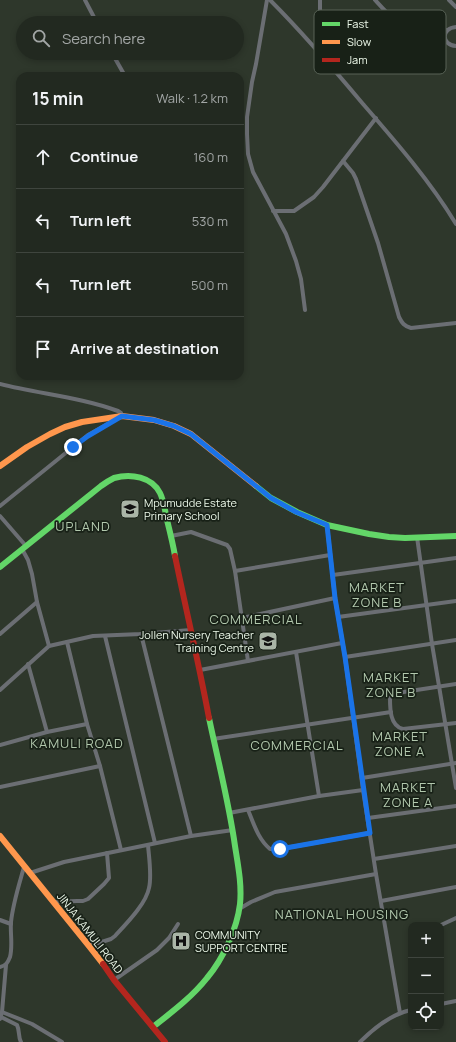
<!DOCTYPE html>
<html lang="en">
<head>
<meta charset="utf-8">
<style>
  body { margin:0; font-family:Manrope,sans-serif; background:#2a3129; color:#f1f3f6 }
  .controls { position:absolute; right:12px; bottom:12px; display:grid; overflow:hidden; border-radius:8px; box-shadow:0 2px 6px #0003 }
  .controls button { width:36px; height:36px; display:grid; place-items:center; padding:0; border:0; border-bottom:1px solid #3f453e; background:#222920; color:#f1f3f6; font:20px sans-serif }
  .stop { position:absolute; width:12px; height:12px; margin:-9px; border:3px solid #1a73e8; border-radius:50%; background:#fff }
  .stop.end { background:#1a73e8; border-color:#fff; box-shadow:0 1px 4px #0008 }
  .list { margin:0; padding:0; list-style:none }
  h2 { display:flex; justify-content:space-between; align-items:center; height:52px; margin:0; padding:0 16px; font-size:17px }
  h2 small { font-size:13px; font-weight:400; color:#a2a6a5 }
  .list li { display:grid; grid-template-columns:26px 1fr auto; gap:12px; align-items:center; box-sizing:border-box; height:64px; padding:0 16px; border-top:1px solid #3f453e }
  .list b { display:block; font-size:15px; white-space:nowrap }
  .list em { font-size:13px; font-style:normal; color:#a2a6a5 }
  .icon { flex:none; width:22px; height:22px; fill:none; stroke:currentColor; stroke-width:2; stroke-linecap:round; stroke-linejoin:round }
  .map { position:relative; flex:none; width:456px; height:1042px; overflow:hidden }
  .search { position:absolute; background:#222920; box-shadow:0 2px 6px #0003; left:16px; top:16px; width:228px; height:44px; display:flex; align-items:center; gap:10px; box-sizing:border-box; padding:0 14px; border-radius:22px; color:#a2a6a5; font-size:15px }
  .panel { position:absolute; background:#222920; box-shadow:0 2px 6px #0003; left:16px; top:72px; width:228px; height:308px; border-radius:12px }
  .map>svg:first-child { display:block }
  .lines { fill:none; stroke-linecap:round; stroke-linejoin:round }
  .street { stroke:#6b6e73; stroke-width:4 }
  .fast { stroke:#63d668; stroke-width:6 }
  .slow { stroke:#ff974d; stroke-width:6 }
  .jam { stroke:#b3261e; stroke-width:6 }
  .route { stroke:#1a73e8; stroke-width:5 }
  .labels { text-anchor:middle; stroke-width:3.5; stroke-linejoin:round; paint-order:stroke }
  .poi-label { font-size:11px; fill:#edf9ea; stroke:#182117; text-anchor:start }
  .street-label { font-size:11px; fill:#edf9ea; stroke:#182117 }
  .quarter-label { font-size:13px; letter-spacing:1px; fill:#b2c8ad; stroke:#182117 }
  .key { fill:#182117; stroke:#586256; stroke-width:1 }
  .key-label { font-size:11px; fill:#edf9ea }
</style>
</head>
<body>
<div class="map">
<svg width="456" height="1042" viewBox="0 0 456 1042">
  <rect width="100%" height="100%" fill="#2e372b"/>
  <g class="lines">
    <g class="street">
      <polyline points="85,0 97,23"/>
      <polyline points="267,0 256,64 252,82 247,117 247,134 248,154 253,172 286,234 296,261 301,279 305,310"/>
      <path d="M270 0C303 33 333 68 363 104 396 142 430 181 456 224"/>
      <polyline points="320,0 320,25 325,59"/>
      <path d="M375 0C385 11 407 36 422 36 430 36 439 32 447 30"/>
      <polyline points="449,0 456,7"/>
      <path d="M456 27C441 28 441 45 456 46"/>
      <polyline points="112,53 125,76"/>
      <path d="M343 161 353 173 356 179 378 243 399 317C402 323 404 326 411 328L456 323"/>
      <polyline points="273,211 294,211 314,197 323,187 376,118"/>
      <path d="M0 384C39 394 80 397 118 411L121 413 122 416 88 435 0 506"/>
      <polyline points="0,516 26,546"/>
      <polyline points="327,525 335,598 345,657 363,790 376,874 400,1013"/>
      <polyline points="171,536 191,532 227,545 230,549 235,571 248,661"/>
      <polyline points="417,537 432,644 456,788"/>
      <polyline points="22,549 28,560 32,574 37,602 49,646"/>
      <polyline points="235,571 330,555"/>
      <polyline points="333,575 456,558"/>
      <polyline points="338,617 456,601"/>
      <polyline points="242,618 335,598"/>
      <polyline points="0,634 37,602"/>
      <polyline points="141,634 191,836"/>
      <polyline points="105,636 155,843"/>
      <polyline points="67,642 87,724 100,766 121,850"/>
      <polyline points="296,652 319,796"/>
      <polyline points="345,657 456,640"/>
      <polyline points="28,664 47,732"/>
      <polyline points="200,670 342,643"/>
      <path d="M456 684 397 693 392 695 390 698C390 709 390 726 403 729L456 723"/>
      <polyline points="0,690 49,646 93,636 141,634 191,630"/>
      <polyline points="213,739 391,712"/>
      <polyline points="0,745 47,732 87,724"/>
      <polyline points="362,778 456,763"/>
      <polyline points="0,787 100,766"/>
      <path d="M248 810C254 824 258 839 270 849H280L370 833"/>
      <polyline points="229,813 319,796 363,790"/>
      <polyline points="368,818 456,806"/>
      <polyline points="374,859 456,846"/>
      <polyline points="30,873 64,862 191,836 233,830"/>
      <polyline points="381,901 456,887"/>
      <polyline points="53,902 77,901 83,901 88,899 104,884 109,878 107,853"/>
      <polyline points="239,909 251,902 275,892 376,874"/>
      <polyline points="0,920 11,924"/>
      <polyline points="441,925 456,918"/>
      <path d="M89 946 111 939 115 936C126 924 146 904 149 888 152 876 149 858 148 845"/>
      <path d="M0 967C6 966 8 962 10 957 13 945 10 933 11 922 13 903 19 885 24 867"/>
      <polyline points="114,980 157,950 169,938 178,924"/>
      <polyline points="441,1004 456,1001"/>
      <polyline points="2,1012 32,1024 62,1042"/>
      <path d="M1 1017 17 1025C20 1031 18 1037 21 1042"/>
      <polyline points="0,1019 2,1012 6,965"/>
      <path d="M360 1042C374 1028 391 1014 411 1010"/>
    </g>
    <g class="fast">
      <polyline points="256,486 271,498 297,512 327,525 369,534 389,537 405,538 456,536"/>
      <path d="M0 567 101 486C105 483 110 480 114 478 131 473 152 477 160 493 164 501 165 511 167 520 170 532 173 544 175 556"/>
      <path d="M153 1027C172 1012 192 997 207 978 223 959 237 929 240 904 242 885 238 865 235 846 229 803 218 761 209 718"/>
    </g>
    <g class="slow">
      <polyline points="0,466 27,447 50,434 65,427 82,422 122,416 154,420 174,426 191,434 256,486"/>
      <polyline points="0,836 89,946 103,964"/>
    </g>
    <g class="jam">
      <path d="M175 556C186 610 199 664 209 718"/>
      <polyline points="103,964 114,980 165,1042"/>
    </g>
  </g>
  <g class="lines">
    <polyline class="route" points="73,447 88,436 122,416 154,420 174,426 191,434 271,498 296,512 327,525 335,598 345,657 370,833 280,849"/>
  </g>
  <defs>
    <g id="school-square" transform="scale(1)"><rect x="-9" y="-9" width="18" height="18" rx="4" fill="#aab5a7" stroke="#182117"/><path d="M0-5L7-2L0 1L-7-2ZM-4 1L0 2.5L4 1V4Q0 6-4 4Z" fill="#111"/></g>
    <g id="hospital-square" transform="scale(1)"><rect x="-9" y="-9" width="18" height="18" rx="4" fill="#aab5a7" stroke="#182117"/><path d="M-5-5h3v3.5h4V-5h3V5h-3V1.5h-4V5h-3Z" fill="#111"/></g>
  </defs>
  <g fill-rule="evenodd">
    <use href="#school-square" x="130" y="509"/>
    <use href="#school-square" x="268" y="641"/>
    <use href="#hospital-square" x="181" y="941"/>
  </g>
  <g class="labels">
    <g class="poi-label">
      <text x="144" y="507">Mpumudde Estate<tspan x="144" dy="13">Primary School</tspan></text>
      <text x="254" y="639" text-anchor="end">Jollen Nursery Teacher<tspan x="254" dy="13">Training Centre</tspan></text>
      <text x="195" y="939">COMMUNITY<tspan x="195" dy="13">SUPPORT CENTRE</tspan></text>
    </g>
    <g class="street-label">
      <text transform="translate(90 933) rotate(52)" y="4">JINJA KAMULI ROAD</text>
    </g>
    <g class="quarter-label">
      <text x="83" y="531">UPLAND</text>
      <text x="377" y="592">MARKET<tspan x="377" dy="15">ZONE B</tspan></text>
      <text x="256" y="624">COMMERCIAL</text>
      <text x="391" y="682">MARKET<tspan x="391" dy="15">ZONE B</tspan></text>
      <text x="400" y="741">MARKET<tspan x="400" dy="15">ZONE A</tspan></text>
      <text x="77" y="748">KAMULI ROAD</text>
      <text x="297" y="750">COMMERCIAL</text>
      <text x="408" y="792">MARKET<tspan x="408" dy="15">ZONE A</tspan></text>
      <text x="342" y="919">NATIONAL HOUSING</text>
    </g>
  </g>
  <rect x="314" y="10" width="132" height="64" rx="6" class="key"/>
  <rect x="322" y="22" width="18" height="4" fill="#63d668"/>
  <rect x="322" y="40" width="18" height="4" fill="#ff974d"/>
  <rect x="322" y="58" width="18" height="4" fill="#b3261e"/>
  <g class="key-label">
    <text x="347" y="28">Fast</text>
    <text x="347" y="46">Slow</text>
    <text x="347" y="64">Jam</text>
  </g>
</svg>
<div class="controls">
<button>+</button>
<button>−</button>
<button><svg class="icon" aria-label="locate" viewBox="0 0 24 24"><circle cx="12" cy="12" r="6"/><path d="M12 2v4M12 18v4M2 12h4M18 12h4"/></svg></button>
</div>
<div class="stop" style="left:280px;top:849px"></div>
<div class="stop end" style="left:73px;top:447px"></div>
<div class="search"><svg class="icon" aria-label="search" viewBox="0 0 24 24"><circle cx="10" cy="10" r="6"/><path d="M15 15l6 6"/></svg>Search here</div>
<section class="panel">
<h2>15 min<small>Walk · 1.2 km</small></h2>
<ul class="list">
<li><svg class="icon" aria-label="ahead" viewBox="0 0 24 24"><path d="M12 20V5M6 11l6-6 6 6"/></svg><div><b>Continue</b></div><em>160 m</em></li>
<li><svg class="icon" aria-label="left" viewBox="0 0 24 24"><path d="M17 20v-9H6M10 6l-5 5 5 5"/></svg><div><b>Turn left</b></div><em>530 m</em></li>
<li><svg class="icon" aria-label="left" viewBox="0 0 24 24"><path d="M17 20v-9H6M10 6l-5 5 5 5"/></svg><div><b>Turn left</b></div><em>500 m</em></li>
<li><svg class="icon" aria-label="arrive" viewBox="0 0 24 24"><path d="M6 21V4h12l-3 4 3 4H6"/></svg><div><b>Arrive at destination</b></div></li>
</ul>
</section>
</div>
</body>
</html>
